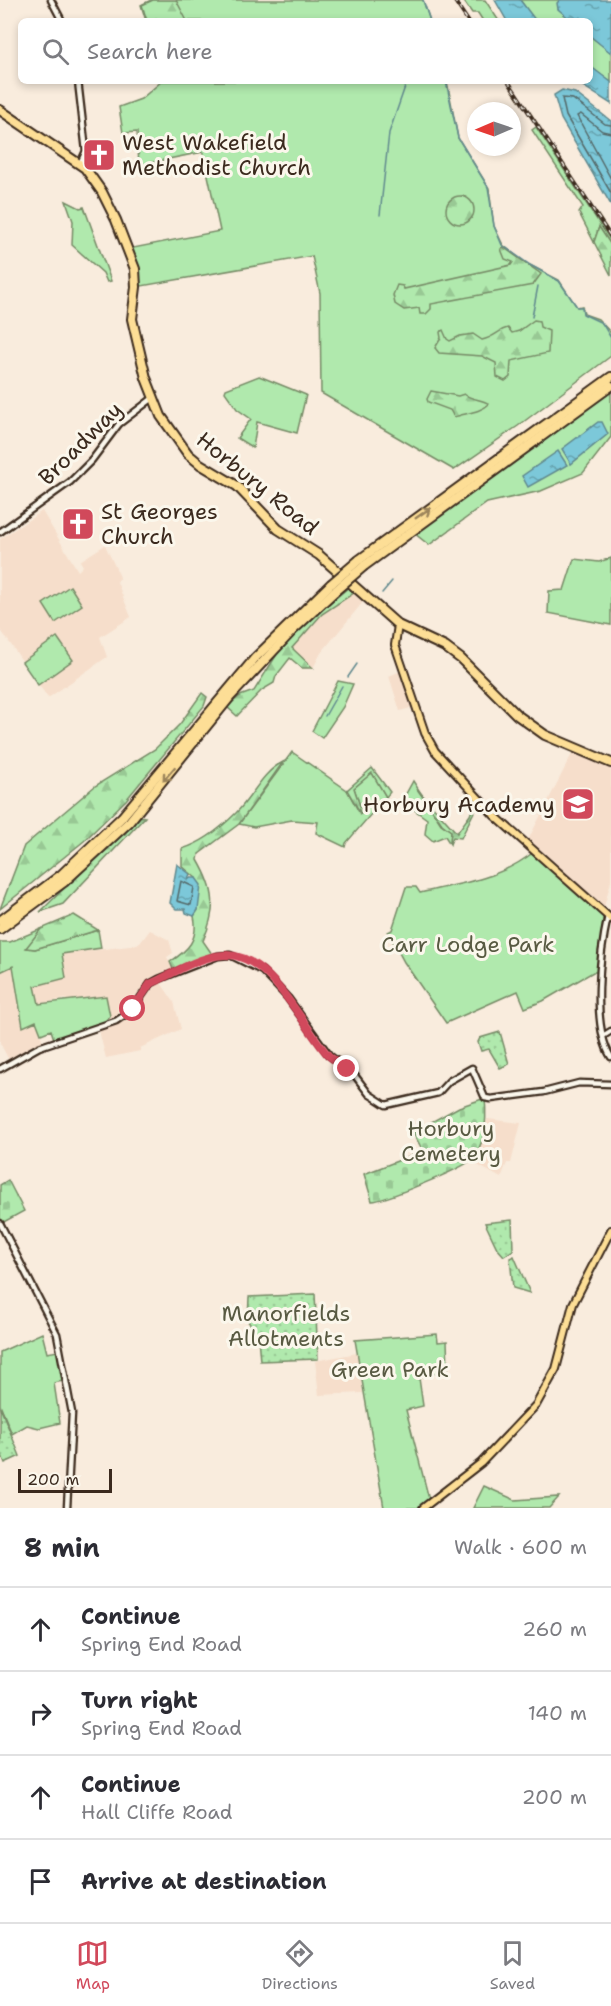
<!DOCTYPE html>
<html lang="en">
<head>
<meta charset="utf-8">
<style>
  body { margin:0; font-family:"Shantell Sans",sans-serif; background:#f2f2f3; color:#2b2b33 }
  .compass { position:absolute; left:467px; top:102px; width:54px; height:54px; border-radius:50%; background:#fff; box-shadow:0 3px 9px #0003; rotate:268deg }
  .scale { position:absolute; left:18px; bottom:15px; width:94px; box-sizing:border-box; padding-left:6px; border:3px solid #3b2a1e; border-top:0; font-size:16px; line-height:21px; white-space:nowrap; color:#3b2a1e; -webkit-text-stroke:4px #fbf7ec; paint-order:stroke }
  .stop { position:absolute; width:18px; height:18px; margin:-14px; border:4px solid #d1495b; border-radius:50%; background:#fff }
  .stop.end { background:#d1495b; border-color:#fff; box-shadow:0 2px 6px #0008 }
  .list { margin:0; padding:0; list-style:none }
  h2 { display:flex; justify-content:space-between; align-items:center; height:78px; margin:0; padding:0 24px; font-size:26px }
  h2 small { font-size:20px; font-weight:400; color:#7c7c81 }
  .list li { display:grid; grid-template-columns:39px 1fr auto; gap:18px; align-items:center; box-sizing:border-box; height:84px; padding:0 24px; border-top:2px solid #e1e1e2 }
  .list b { display:block; font-size:22px; white-space:nowrap }
  .list p { margin:0; font-size:20px; white-space:nowrap; color:#7c7c81 }
  .list em { font-size:20px; font-style:normal; color:#7c7c81 }
  .icon { flex:none; width:33px; height:33px; fill:none; stroke:currentColor; stroke-width:2; stroke-linecap:round; stroke-linejoin:round }
  .map { position:relative; flex:none; width:611px; height:1508px; overflow:hidden }
  .search { position:absolute; background:#fff; box-shadow:0 3px 9px #0003; left:18px; right:18px; top:18px; height:66px; display:flex; align-items:center; gap:15px; box-sizing:border-box; padding:0 21px; border-radius:9px; color:#7c7c81; font-size:22px }
  .sheet { height:414px; background:#fff }
  nav { display:flex; justify-content:space-around; align-items:center; box-sizing:border-box; height:84px; border-top:2px solid #e1e1e2; background:#fff; font-size:16px; color:#7c7c81 }
  nav a { display:grid; justify-items:center; gap:3px }
  nav .on { color:#d1495b }
  .map>svg:first-child { display:block }
  .built { fill:#f6decb }
  .green { fill:#b0e9ad; stroke:#768a66; stroke-width:1.5 }
  .forest { fill:url(#forest-firs); stroke:#768a66; stroke-width:1.5 }
  .cemetery { fill:url(#cemetery-stones); stroke:#768a66; stroke-width:1.5 }
  .garden { fill:url(#garden-dots); stroke:#768a66; stroke-width:1.5 }
  .water { fill:url(#water-ripples); stroke:#61898e; stroke-width:1.5 }
  .lines { fill:none; stroke-linecap:round; stroke-linejoin:round }
  .shore { stroke:#556969; stroke-width:1.5 }
  .stream { stroke:#61898e; stroke-width:1.5 }
  .minor-casing { stroke:#3b2a1e; stroke-width:9 }
  .major-casing { stroke:#3b2a1e; stroke-width:10 }
  .highway-casing { stroke:#3b2a1e; stroke-width:12 }
  .minor { stroke:#fbf7ec; stroke-width:4.5 }
  .major { stroke:#fdde96; stroke-width:6 }
  .highway { stroke:#fdde96; stroke-width:8 }
  .rail-casing { stroke:#3b2a1e; stroke-width:4 }
  .rail { stroke:#fbf7ec; stroke-width:1.5; stroke-dasharray:4.5; stroke-linecap:butt }
  .highway-bridge-casing { stroke:#3b2a1e; stroke-width:12; stroke-linecap:butt }
  .highway-bridge { stroke:#fdde96; stroke-width:8 }
  .oneway { stroke:#9c845a }
  .route { stroke:#d1495b; stroke-width:8 }
  .labels { text-anchor:middle; stroke-width:6; stroke-linejoin:round; paint-order:stroke }
  .poi-label { font-size:22px; fill:#3b2a1e; stroke:#fbf7ec; text-anchor:start }
  .street-label { font-size:22px; fill:#3b2a1e; stroke:#fbf7ec }
  .park-label { font-size:22px; fill:#585a42; stroke:#fbf7ec }
</style>
</head>
<body>
<div class="map">
<svg width="611" height="1508" viewBox="0 0 611 1508">
  <defs>
    <pattern id="forest-firs" width="22" height="20" patternUnits="userSpaceOnUse" patternTransform="scale(1.5)"><rect width="22" height="20" fill="#b0e9ad"/><path d="M5 1l3.5 6h-7zM16 11l3.5 6h-7z" fill="#98c894"/></pattern>
    <pattern id="cemetery-stones" width="16" height="16" patternUnits="userSpaceOnUse" patternTransform="scale(1.5)"><rect width="16" height="16" fill="#b0e9ad"/><path d="M2 7V4a2 2 0 0 1 4 0v3zM10 15v-3a2 2 0 0 1 4 0v3z" fill="#98c894"/></pattern>
    <pattern id="garden-dots" width="8" height="8" patternUnits="userSpaceOnUse" patternTransform="scale(1.5)"><rect width="8" height="8" fill="#b0e9ad"/><path d="M2 2h.1M6 6h.1" fill="none" stroke="#98c894" stroke-width="1.8" stroke-linecap="round"/></pattern>
    <pattern id="water-ripples" width="26" height="14" patternUnits="userSpaceOnUse" patternTransform="scale(1.5)"><rect width="26" height="14" fill="#7bc8d9"/><path d="M2 4q2-2 4 0t4 0M15 11q2-2 4 0t4 0" fill="none" stroke="#66a3af"/></pattern>
  </defs>
  <rect width="100%" height="100%" fill="#f9ecdd"/>
  <filter id="ink" filterUnits="userSpaceOnUse"><feTurbulence type="fractalNoise" baseFrequency=".0167" numOctaves="2"/><feDisplacementMap in="SourceGraphic" scale="12" xChannelSelector="R" yChannelSelector="G"/><feConvolveMatrix kernelMatrix="1 2 1 2 8 2 1 2 1" color-interpolation-filters="sRGB"/></filter>
  <g filter="url(#ink)">
    <g class="built">
      <polygon points="42,511 78,571 83,566 80,561 105,545 120,577 117,582 131,617 100,637 107,657 48,698 0,629 0,539"/>
      <polygon points="354,593 363,602 321,653 313,668 292,648 322,614"/>
      <polygon points="403,670 417,706 400,711 389,676"/>
      <polygon points="574,750 611,765 611,881 603,911 526,844"/>
      <polygon points="150,930 169,940 173,953 167,957 173,969 157,977 174,1002 181,1029 140,1048 140,1051 106,1058 98,1027 65,999 39,1004 35,986 66,978 62,954 130,946 140,943"/>
      <polygon points="13,965 22,1026 36,1021 43,1043 9,1060 0,1043 0,972"/>
      <polygon points="487,1119 521,1123 511,1163 507,1163 501,1178 470,1161 482,1142"/>
      <polygon points="357,1353 363,1393 319,1395 315,1361"/>
    </g>
    <g class="green">
      <polygon points="151,0 423,0 430,21 146,21 141,5"/>
      <polygon points="463,0 485,0 499,21 483,21 478,13 472,13"/>
      <polygon points="520,0 561,0 573,21 535,21"/>
      <polygon points="590,36 611,52 611,82 590,67"/>
      <polygon points="162,81 447,81 458,138 489,188 494,226 503,245 524,262 559,280 577,307 582,306 584,314 598,319 611,333 611,356 518,426 454,470 321,393 320,293 312,256 136,287 128,249 220,231 203,152 139,165 137,132 123,133 119,107 141,99"/>
      <polygon points="536,127 611,241 611,245 599,227 594,242 579,213 583,207 532,130"/>
      <polygon points="66,201 80,208 84,207 111,281 107,282 103,273 72,245 73,221"/>
      <polygon points="259,376 306,395 297,433 257,422 253,448 237,438 251,419 237,409 225,392 226,389"/>
      <polygon points="611,392 611,437 583,473 541,491 487,503 429,545 414,533"/>
      <polygon points="611,558 611,625 548,613 549,591 564,590 574,559 599,562"/>
      <polygon points="70,586 82,605 55,623 43,604"/>
      <polygon points="57,637 73,660 38,685 22,662"/>
      <polygon points="338,681 353,684 343,707 322,738 312,731"/>
      <polygon points="292,752 347,790 360,814 362,812 354,788 372,772 386,797 346,843 345,847 316,833 318,822 292,820 254,827 239,824"/>
      <polygon points="413,781 441,824 451,831 450,844 445,836 433,841 425,834 427,819 402,801"/>
      <path d="M535 851 603 916 600 972H593L543 1001 525 1008 518 991 446 1023 404 962 388 932 392 930 406 887H416L420 893C464 882 499 880 535 851Z"/>
      <polygon points="41,929 27,948 35,949 98,930 101,948 62,954 66,978 35,986 39,1004 106,996 110,1016 102,1024 54,1039 51,1030 41,1034 36,1021 23,1027 13,966 0,972 0,942 10,942"/>
      <polygon points="42,1333 47,1353 58,1351 67,1380 54,1383 60,1423 39,1428 27,1425 12,1434 0,1405 0,1352"/>
      <polygon points="437,1334 438,1342 447,1341 448,1369 419,1378 423,1406 406,1410 430,1503 423,1508 384,1508 355,1340"/>
      <polygon points="484,1486 515,1500 559,1497 549,1508 473,1508"/>
    </g>
    <g class="forest">
      <polygon points="153,0 176,0 187,21 147,21 142,5"/>
      <circle cx="460" cy="210" r="14"/>
      <polygon points="599,227 611,245 611,275 594,242"/>
      <polygon points="503,247 541,274 533,285 431,304 431,309 426,314 420,314 419,308 404,310 395,304 393,295 397,285 403,286 404,289 511,265 513,262 505,259 501,249"/>
      <path d="M534 320 539 321 540 327 549 331 548 353 511 361 510 377 505 381 497 377 496 363 482 356 439 353 435 348 441 338 440 332 443 330 447 339 450 341 460 336 473 334 482 340C495 337 498 330 508 328L512 333 519 331Z"/>
      <path d="M431 391 458 396 464 394C473 401 481 398 489 404 480 413 465 413 454 417L450 410 428 402 427 399Z"/>
      <polygon points="348,588 354,593 322,614 292,648 313,668 302,668 290,658 276,676 274,683 262,690 237,716 227,707 240,696 254,691 279,651 309,620"/>
      <polygon points="202,693 207,697 204,706 126,800 84,841 0,909 24,846 95,786 155,749 180,724"/>
      <path d="M283 762 239 824 199 854 198 860C216 891 217 908 203 941L212 954 173 969 170 962C188 950 199 940 194 916L198 910 196 878 182 866V849C202 843 221 828 236 813 253 796 262 772 283 762Z"/>
      <polygon points="372,768 390,792 386,797 372,773 354,788 362,812 361,814 347,790"/>
      <polygon points="417,789 457,833 470,815 477,797 480,800 461,838 453,837 450,844 451,831 442,824"/>
      <polygon points="138,816 145,817 63,904 40,912"/>
      <polygon points="74,915 98,930 35,949 26,948 41,929"/>
    </g>
    <g class="cemetery">
      <path d="M485 1098C487 1119 486 1144 471 1160 462 1169 384 1201 372 1201L364 1174 423 1151 413 1132 459 1107Z"/>
      <polygon points="8,1180 24,1211 0,1224 0,1185"/>
    </g>
    <g class="garden">
      <polygon points="500,1032 509,1064 500,1068 489,1049 481,1051 478,1042 480,1038"/>
      <polygon points="512,1220 513,1250 504,1256 497,1248 485,1223"/>
      <polygon points="514,1256 530,1293 513,1288 510,1258"/>
      <polygon points="315,1294 318,1359 260,1361 258,1337 248,1321 249,1297"/>
      <polygon points="0,1407 20,1456 5,1463 0,1451"/>
    </g>
    <g class="water">
      <polygon points="495,0 520,0 536,21 507,21"/>
      <polygon points="560,0 611,0 611,53 590,36 590,21 572,21 558,9 557,3"/>
      <polygon points="590,66 611,82 611,104 575,81 590,81"/>
      <polygon points="562,90 575,93 611,121 611,205 561,119 554,95"/>
      <polygon points="598,422 602,422 608,434 571,464 562,449"/>
      <polygon points="558,451 567,465 528,487 522,476"/>
      <polygon points="177,864 190,874 187,881 190,878 196,878 201,885 198,910 194,916 186,913 185,909 176,909 170,903"/>
    </g>
    <g class="lines">
      <g class="shore">
        <polyline points="611,125 605,124 573,99 562,98 566,116 611,193"/>
        <polyline points="611,133 602,131 581,114 577,116 611,179"/>
        <polygon points="181,881 194,887 191,905 177,901"/>
      </g>
      <g class="stream">
        <polyline points="423,0 430,21"/>
        <polyline points="446,81 458,138 488,187 494,226 502,245 530,265 559,281 577,307 582,307 583,314 602,323 611,338"/>
        <polyline points="380,215 389,133 407,81"/>
        <polyline points="532,317 538,286"/>
        <polyline points="382,593 392,581"/>
        <polyline points="348,677 357,664"/>
        <polyline points="325,716 342,686"/>
      </g>
      <g class="minor-casing">
        <g id="minor">
          <polyline points="51,0 62,21"/>
          <polyline points="78,81 86,151 80,164"/>
          <polyline points="0,532 70,482 92,460 119,424 153,398"/>
          <path d="M608 916C600 951 591 1026 611 1057"/>
          <polyline points="603,1036 611,1031"/>
          <polyline points="0,1069 39,1047 116,1021 132,1010 150,984 159,979 218,956 230,955 262,971 288,998 329,1055 353,1073 369,1094 386,1105 438,1093 449,1081 472,1068 485,1098 491,1099 544,1092 579,1083 611,1084"/>
          <polyline points="0,1223 57,1334 72,1413 67,1508"/>
        </g>
      </g>
      <g class="major-casing">
        <g id="major">
          <polyline points="398,625 395,645 425,733 435,751 495,816 611,919"/>
          <polyline points="423,1508 481,1463 536,1405 556,1369 573,1304 611,1230"/>
        </g>
      </g>
      <g class="highway-casing">
        <g id="highway">
          <polyline points="0,110 85,168 102,192 116,220 135,269 136,287 132,319 146,378 161,416 188,454 200,464 237,486 278,529 319,555 398,625 445,647 461,659 517,715 545,735 611,763"/>
          <polyline points="359,560 611,377"/>
          <polyline points="364,566 611,386"/>
          <polyline points="0,921 61,875 122,817 255,658 331,584"/>
          <polyline points="0,929 64,882 129,822 230,697 294,629 335,591"/>
        </g>
      </g>
      <use href="#minor" class="minor"/>
      <use href="#major" class="major"/>
      <use href="#highway" class="highway"/>
      <g class="rail-casing">
        <g id="rail">
          <polyline points="454,0 468,21"/>
          <polyline points="508,81 611,237"/>
        </g>
      </g>
      <use href="#rail" class="rail"/>
      <g class="highway-bridge-casing">
        <g id="highway-bridge">
          <polyline points="331,584 359,560"/>
          <polyline points="335,591 364,566"/>
        </g>
      </g>
      <use href="#highway-bridge" class="highway-bridge"/>
    </g>
    <defs><path id="oneway-shaft" d="M-6 0H5M1.5-3L5.5 0L1.5 3" fill="none" stroke-width="1.6" stroke-linecap="round" stroke-linejoin="round" transform="scale(1.5)"/></defs>
    <g class="oneway">
      <use href="#oneway-shaft" transform="translate(423 513) rotate(-35)"/>
      <use href="#oneway-shaft" transform="translate(169 774) rotate(130)"/>
    </g>
  </g>
  <g class="lines" filter="url(#ink)">
    <path class="route" d="M133 1009 150 984 159 980C178 970 202 956 224 955 270 952 302 1026 328 1055 333 1060 341 1064 347 1069"/>
  </g>
  <defs>
    <g id="church-square" transform="scale(1.725)"><rect x="-9" y="-9" width="18" height="18" rx="4" fill="#d1495b" stroke="#fbf7ec"/><path d="M-1.2-6h2.4v3.5h3.3v2.4h-3.3V6h-2.4V-.1h-3.3v-2.4h3.3Z" fill="#fff"/></g>
    <g id="school-square" transform="scale(1.725)"><rect x="-9" y="-9" width="18" height="18" rx="4" fill="#d1495b" stroke="#fbf7ec"/><path d="M0-5L7-2L0 1L-7-2ZM-4 1L0 2.5L4 1V4Q0 6-4 4Z" fill="#fff"/></g>
  </defs>
  <g fill-rule="evenodd">
    <use href="#church-square" x="99" y="155"/>
    <use href="#church-square" x="78" y="524"/>
    <use href="#school-square" x="578" y="804"/>
  </g>
  <g class="labels">
    <g class="poi-label">
      <text x="122" y="150">West Wakefield<tspan x="122" dy="25">Methodist Church</tspan></text>
      <text x="101" y="519">St Georges<tspan x="101" dy="25">Church</tspan></text>
      <text x="555" y="812" text-anchor="end">Horbury Academy</text>
    </g>
    <g class="street-label">
      <text transform="translate(80 443) rotate(-45)" y="8">Broadway</text>
      <text transform="translate(258 483) rotate(39)" y="8">Horbury Road</text>
    </g>
    <g class="park-label">
      <text x="468" y="952">Carr Lodge Park</text>
      <text x="451" y="1136">Horbury<tspan x="451" dy="25">Cemetery</tspan></text>
      <text x="286" y="1321">Manorfields<tspan x="286" dy="25">Allotments</tspan></text>
      <text x="390" y="1377">Green Park</text>
    </g>
  </g>
</svg>
<svg class="compass" viewBox="-18 -18 36 36"><path d="M0-13l5 13h-10z" fill="#e53935"/><path d="M0 13l5-13h-10z" fill="#7c7c81"/></svg>
<div class="scale">200 m</div>
<div class="stop" style="left:133px;top:1009px"></div>
<div class="stop end" style="left:347px;top:1069px"></div>
<div class="search"><svg class="icon" aria-label="search" viewBox="0 0 24 24"><circle cx="10" cy="10" r="6"/><path d="M15 15l6 6"/></svg>Search here</div>
</div>
<section class="sheet">
<h2>8 min<small>Walk · 600 m</small></h2>
<ul class="list">
<li><svg class="icon" aria-label="ahead" viewBox="0 0 24 24"><path d="M12 20V5M6 11l6-6 6 6"/></svg><div><b>Continue</b><p>Spring End Road</p></div><em>260 m</em></li>
<li><svg class="icon" aria-label="right" viewBox="0 0 24 24"><path d="M7 20v-9h11M14 6l5 5-5 5"/></svg><div><b>Turn right</b><p>Spring End Road</p></div><em>140 m</em></li>
<li><svg class="icon" aria-label="ahead" viewBox="0 0 24 24"><path d="M12 20V5M6 11l6-6 6 6"/></svg><div><b>Continue</b><p>Hall Cliffe Road</p></div><em>200 m</em></li>
<li><svg class="icon" aria-label="arrive" viewBox="0 0 24 24"><path d="M6 21V4h12l-3 4 3 4H6"/></svg><div><b>Arrive at destination</b></div></li>
</ul>
</section>
<nav>
<a class="on"><svg class="icon" aria-label="map" viewBox="0 0 24 24"><path d="M3 6l6-2 6 2 6-2v14l-6 2-6-2-6 2zM9 4v14M15 6v14"/></svg>Map</a>
<a><svg class="icon" aria-label="directions" viewBox="0 0 24 24"><path d="M12 3l9 9-9 9-9-9zM9 14v-3h6M13 9l2 2-2 2"/></svg>Directions</a>
<a><svg class="icon" aria-label="saved" viewBox="0 0 24 24"><path d="M7 4h10v16l-5-4-5 4z"/></svg>Saved</a>
</nav>
</body>
</html>
